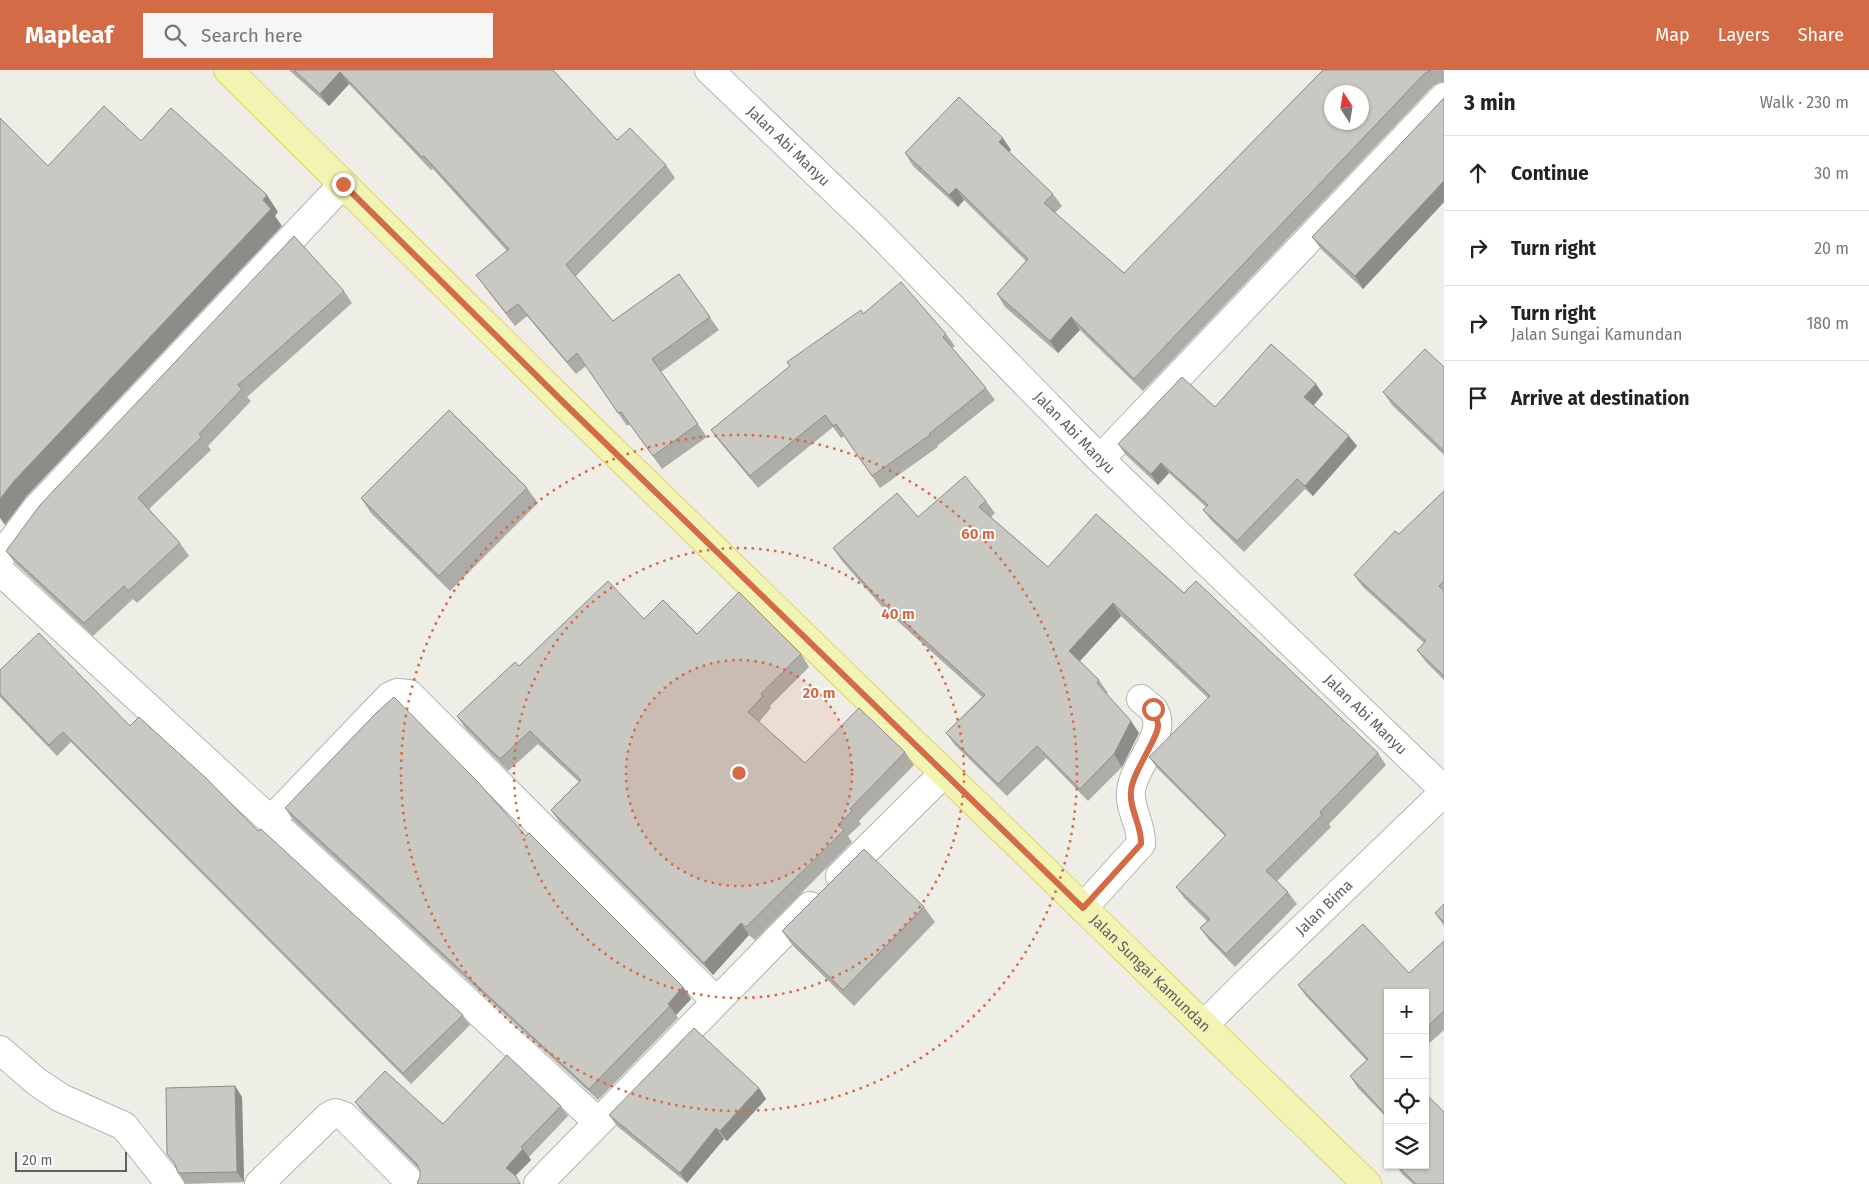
<!DOCTYPE html>
<html lang="en">
<head>
<meta charset="utf-8">
<style>
  body { margin:0; font-family:"Fira Sans",sans-serif; background:#f6f6f6; color:#222 }
  .controls { position:absolute; right:15px; bottom:15px; display:grid; overflow:hidden; border-radius:0px; box-shadow:0 1px 4px #0004 }
  .controls button { width:45px; height:45px; display:grid; place-items:center; padding:0; border:0; border-bottom:1px solid #e0e0e0; background:#fff; color:#222; font:25px sans-serif }
  .compass { position:absolute; left:1324px; top:15px; width:45px; height:45px; border-radius:50%; background:#fff; box-shadow:0 1px 4px #0004; rotate:348deg }
  .scale { position:absolute; left:15px; bottom:12px; width:112px; box-sizing:border-box; padding-left:5px; border:2px solid #5d5f64; border-top:0; font-size:14px; line-height:18px; white-space:nowrap; color:#5d5f64; -webkit-text-stroke:4px #fff; paint-order:stroke }
  .stop { position:absolute; width:15px; height:15px; margin:-11px; border:4px solid #d36b47; border-radius:50%; background:#fff }
  .stop.end { background:#d36b47; border-color:#fff; box-shadow:0 1px 5px #0008 }
  .list { margin:0; padding:0; list-style:none }
  h2 { display:flex; justify-content:space-between; align-items:center; height:65px; margin:0; padding:0 20px; font-size:21px }
  h2 small { font-size:16px; font-weight:400; color:#767676 }
  .list li { display:grid; grid-template-columns:32px 1fr auto; gap:15px; align-items:center; box-sizing:border-box; height:75px; padding:0 20px; border-top:1px solid #e0e0e0 }
  .list b { display:block; font-size:19px; white-space:nowrap }
  .list p { margin:0; font-size:16px; white-space:nowrap; color:#767676 }
  .list em { font-size:16px; font-style:normal; color:#767676 }
  .icon { flex:none; width:28px; height:28px; fill:none; stroke:currentColor; stroke-width:2; stroke-linecap:round; stroke-linejoin:round }
  .map { position:relative; flex:none; width:1444px; height:1114px; overflow:hidden }
  header { display:flex; align-items:center; gap:30px; box-sizing:border-box; height:70px; padding:0 25px; background:#d36b47; color:#fff }
  header strong { font-size:24px }
  nav { display:flex; gap:28px; margin-inline-start:auto; font-size:18px }
  .search { width:350px; height:45px; background:#f6f6f6; display:flex; align-items:center; gap:12px; box-sizing:border-box; padding:0 18px; border-radius:0px; color:#767676; font-size:19px }
  main { display:flex }
  aside { flex:1; background:#fff }
  .map>svg:first-child { display:block }
  .lines { fill:none; stroke-linecap:round; stroke-linejoin:round }
  .minor-casing { stroke:#b3b4b9; stroke-width:30 }
  .major-casing { stroke:#dfd46d; stroke-width:30 }
  .minor { stroke:#fff; stroke-width:28 }
  .major { stroke:#f3f4b4; stroke-width:28 }
  .wall { fill:#adaca7 }
  .shaded-wall { fill:#8d8c88 }
  .building { fill:#c9c8c2; stroke:#8d8c88; fill-rule:evenodd }
  .route { stroke:#d36b47; stroke-width:6 }
  .ring { fill:none; stroke:#d36b47; stroke-width:2.5; stroke-dasharray:2.5 5 }
  .labels { text-anchor:middle; stroke-width:4; stroke-linejoin:round; paint-order:stroke }
  .street-label { font-size:15px; fill:#5d5f64; stroke:#fff }
  .centre { fill:#d36b47; stroke:#fff; stroke-width:2.5 }
  .ring-label { font-size:15px; text-anchor:middle; font-weight:bold; fill:#d36b47; stroke:#fff; stroke-width:4; stroke-linejoin:round; paint-order:stroke }
</style>
</head>
<body>
<header>
<strong>Mapleaf</strong>
<div class="search"><svg class="icon" aria-label="search" viewBox="0 0 24 24"><circle cx="10" cy="10" r="6"/><path d="M15 15l6 6"/></svg>Search here</div>
<nav><a>Map</a><a>Layers</a><a>Share</a></nav>
</header>
<main>
<div class="map">
<svg width="1444" height="1114" viewBox="0 0 1444 1114">
  <rect width="100%" height="100%" fill="#eeede6"/>
  <g class="lines">
    <g class="minor-casing">
      <g id="minor">
        <path id="s1" d="M709 0 875 159 1100 389 1444 720"/>
        <polyline points="1100,389 1444,27"/>
        <polyline points="0,487 37,438 343,114"/>
        <polyline points="0,501 598,1052"/>
        <polyline points="271,750 390,626 397,623 409,624 716,931"/>
        <polyline points="840,806 944,703"/>
        <path d="M1083 838 1141 774C1142 754 1129 740 1131 721 1133 695 1170 663 1153 639 1150 636 1144 632 1141 629"/>
        <path id="s2" d="M1204 955 1247 912 1444 722"/>
        <polyline points="0,980 37,1012 61,1028 124,1056 170,1114"/>
        <polyline points="259,1114 328,1047 335,1043 344,1046 412,1114"/>
        <polyline points="538,1114 810,836"/>
      </g>
    </g>
    <g class="major-casing">
      <g id="major">
        <path id="s3" d="M228 0 565 334 1367 1114"/>
      </g>
    </g>
    <use href="#minor" class="minor"/>
    <use href="#major" class="major"/>
  </g>
  <g class="wall">
    <polygon points="289,0 553,0 617,70 666,95 675,108 575,207 613,251 679,204 719,260 661,302 707,367 662,399 630,354 627,356 586,296 576,304 527,246 515,256 485,217 476,205 507,181 433,99 431,100 349,14 329,36"/>
    <polygon points="1323,0 1444,0 1444,12 1440,12 1433,16 1143,321 1080,260 1058,283 1005,237 997,224 1026,191 964,130 958,137 913,96 905,83 1011,80 1009,82 1053,124 1062,136 1055,143 1124,203"/>
    <polygon points="1444,28 1444,132 1363,219 1321,179 1312,167"/>
    <polygon points="344,221 352,233 247,327 251,331 208,376 211,380 149,439 180,473 189,486 137,533 133,529 93,566 15,493 6,481"/>
    <polygon points="946,264 955,276 952,278 986,318 995,330 937,376 938,377 880,418 844,366 841,368 833,357 758,418 719,371 711,360"/>
    <polygon points="1444,297 1444,385 1392,335 1383,322"/>
    <polygon points="1323,324 1314,335 1357,376 1313,426 1305,419 1244,482 1211,450 1203,440 1206,437 1169,403 1158,415 1126,385 1118,374 1215,337"/>
    <polygon points="527,418 538,433 450,521 371,443 361,428"/>
    <polygon points="1444,421 1444,610 1426,592 1417,580 1424,573 1363,517 1354,505 1399,464"/>
    <polygon points="986,431 995,443 991,447 1048,497 1184,523 1378,683 1386,695 1329,754 1331,757 1277,811 1288,822 1297,834 1235,897 1209,870 1200,858 1207,851 1185,829 1176,817 1225,766 1158,699 1149,687 1208,628 1121,546 1080,591 1099,610 1108,623 1106,624 1139,663 1122,697 1088,731 1046,688 1007,726 955,675 946,663 982,627 884,539 842,491 833,478 918,447"/>
    <polygon points="644,549 697,564 801,584 809,597 770,636 771,638 759,652 805,693 905,682 914,695 859,751 861,754 848,766 852,772 755,870 749,865 713,905 560,753 551,740 579,712 538,674 508,701 465,658 457,646 519,596"/>
    <polygon points="0,600 130,656 258,761 463,945 470,955 411,1014 71,672 57,686 0,627"/>
    <polygon points="285,738 526,766 683,917 691,929 676,945 678,948 598,1030 293,750"/>
    <polygon points="1444,834 1444,856 1435,843"/>
    <polygon points="924,837 935,852 854,936 793,876 782,861"/>
    <polygon points="1444,871 1444,960 1425,977 1425,923 1388,923 1388,1049 1358,1018 1350,1006 1367,991 1306,926 1298,915 1409,903"/>
    <polygon points="235,1016 242,1027 244,1112 185,1114 178,1103 176,1096 167,1084"/>
    <polygon points="759,1018 766,1029 727,1071 724,1069 687,1113 617,1056 609,1045"/>
    <polygon points="355,1032 443,1054 561,1036 568,1046 529,1087 531,1090 515,1106 521,1114 418,1114 420,1107 420,1100 363,1043"/>
    <polygon points="1396,1095 1425,1095 1444,1114 1413,1114 1402,1104"/>
  </g>
  <g class="shaded-wall">
    <polygon points="340,2 349,14 329,36 320,24"/>
    <polygon points="1003,68 1011,80 1007,84 999,72"/>
    <polygon points="1444,111 1444,132 1363,219 1355,206"/>
    <polygon points="956,118 964,130 958,137 949,125"/>
    <polygon points="267,125 278,142 275,146 282,156 26,427 5,455 0,448 0,429 14,411"/>
    <polygon points="1071,247 1080,260 1058,283 1050,271"/>
    <polygon points="1316,314 1323,324 1312,337 1304,327"/>
    <polygon points="1349,366 1357,376 1313,426 1305,416"/>
    <polygon points="1161,393 1169,403 1158,415 1151,404"/>
    <polygon points="1113,533 1121,546 1078,593 1069,581"/>
    <polygon points="1131,651 1139,663 1122,697 1114,684"/>
    <polygon points="741,853 749,865 713,905 704,893"/>
    <polygon points="683,917 691,929 676,945 668,934"/>
    <polygon points="235,1016 242,1027 244,1112 237,1102"/>
    <polygon points="759,1018 766,1029 727,1071 720,1061"/>
    <polygon points="716,1058 724,1069 687,1113 680,1103"/>
    <polygon points="523,1079 531,1090 513,1108 506,1098"/>
  </g>
  <g class="building">
    <polygon points="294,0 553,0 617,70 630,58 666,95 566,195 613,251 679,204 710,247 652,289 698,354 653,386 621,342 618,343 577,283 567,292 518,234 506,243 476,205 509,179 424,86 422,87 340,2 320,24"/>
    <path d="M1323 0H1431L1424 4 1134 309 1071 247 1050 271 997 224 1028 189 956 118 949 125 905 83 959 27 1003 68 999 72 1053 124 1044 133 1124 203ZM1332 22H1362V52H1332Z"/>
    <polygon points="1444,28 1444,111 1355,206 1312,167"/>
    <polygon points="104,36 141,71 171,38 267,125 263,130 271,139 14,411 0,429 0,48 48,96"/>
    <polygon points="294,166 344,221 238,315 242,319 199,364 202,367 138,428 180,473 128,521 124,516 84,553 6,481 40,435"/>
    <polygon points="901,212 946,264 943,267 986,318 929,364 930,365 872,406 836,354 833,356 825,345 750,406 711,360 790,296 787,292 861,240 863,244"/>
    <polygon points="1271,274 1316,314 1304,327 1349,366 1305,416 1297,409 1237,471 1203,440 1208,435 1161,393 1151,404 1118,374 1182,307 1215,337"/>
    <polygon points="1425,279 1444,297 1444,381 1383,322"/>
    <polygon points="449,340 527,418 439,506 361,428"/>
    <polygon points="965,406 986,431 979,437 1048,497 1096,444 1184,523 1196,511 1378,683 1320,742 1322,745 1266,801 1288,822 1226,884 1200,858 1210,849 1176,817 1226,765 1149,687 1210,626 1113,533 1069,581 1099,610 1097,613 1131,651 1114,684 1080,719 1037,676 998,714 946,663 985,625 876,526 833,478 897,423 918,447"/>
    <polygon points="1444,421 1444,511 1439,516 1444,521 1444,606 1417,580 1426,571 1354,505 1395,461 1399,464"/>
    <polygon points="608,511 644,549 663,530 697,564 739,522 801,584 761,624 763,626 748,642 805,693 859,638 905,682 850,739 852,741 838,755 844,760 746,857 741,853 704,893 551,740 581,710 530,661 500,689 457,646 515,592 519,596"/>
    <polygon points="39,563 130,656 139,647 207,709 258,761 261,759 463,945 403,1003 63,662 49,675 0,624 0,600"/>
    <polygon points="394,627 477,711 526,766 529,763 683,917 668,934 670,936 589,1019 285,738 376,643"/>
    <polygon points="864,779 924,837 843,920 782,861"/>
    <polygon points="1444,834 1444,852 1435,843"/>
    <polygon points="1363,854 1409,903 1444,871 1444,941 1425,959 1425,923 1388,923 1388,1047 1350,1006 1368,989 1298,915"/>
    <polygon points="694,958 759,1018 720,1061 716,1058 680,1103 609,1045"/>
    <polygon points="507,985 561,1036 521,1077 523,1079 506,1098 516,1106 520,1114 418,1114 417,1113 420,1107 420,1100 416,1093 355,1032 385,1001 443,1054"/>
    <polygon points="235,1016 237,1102 178,1103 175,1094 167,1084 166,1018"/>
    <polygon points="1425,1023 1444,1042 1444,1114 1416,1114 1397,1095 1425,1095"/>
  </g>
  <g class="lines">
    <path class="route" d="M343 114 565 334 1083 838 1141 774C1142 755 1129 740 1131 721 1132 702 1160 666 1158 654 1157 649 1154 644 1153 639"/>
  </g>
  <circle cx="739" cy="703" r="113" fill="#d36b47" fill-opacity=".12"/>
  <g class="ring">
    <circle cx="739" cy="703" r="113"/>
    <circle cx="739" cy="703" r="225"/>
    <circle cx="739" cy="703" r="338"/>
  </g>
  <g class="labels">
    <g class="street-label">
      <text dy="5" stroke="none"><textPath href="#s1" startOffset="110">Jalan Abi Manyu</textPath></text>
      <text dy="5" stroke="none"><textPath href="#s1" startOffset="515">Jalan Abi Manyu</textPath></text>
      <text dy="5" stroke="none"><textPath href="#s1" startOffset="920">Jalan Abi Manyu</textPath></text>
      <text dy="5" stroke="none"><textPath href="#s2" startOffset="168">Jalan Bima</textPath></text>
      <text dy="5" stroke="none"><textPath href="#s3" startOffset="1291">Jalan Sungai Kamundan</textPath></text>
    </g>
  </g>
  <circle cx="739" cy="703" r="8" class="centre"/>
  <g class="ring-label">
    <text x="978" y="469">60 m</text>
    <text x="898" y="549">40 m</text>
    <text x="819" y="628">20 m</text>
  </g>
</svg>
<div class="controls">
<button>+</button>
<button>−</button>
<button><svg class="icon" aria-label="locate" viewBox="0 0 24 24"><circle cx="12" cy="12" r="6"/><path d="M12 2v4M12 18v4M2 12h4M18 12h4"/></svg></button>
<button><svg class="icon" aria-label="layers" viewBox="0 0 24 24"><path d="M12 4l9 5-9 5-9-5zM3 14l9 5 9-5"/></svg></button>
</div>
<svg class="compass" viewBox="-18 -18 36 36"><path d="M0-13l5 13h-10z" fill="#e53935"/><path d="M0 13l5-13h-10z" fill="#767676"/></svg>
<div class="scale">20 m</div>
<div class="stop" style="left:1153px;top:639px"></div>
<div class="stop end" style="left:343px;top:114px"></div>
</div>
<aside>
<h2>3 min<small>Walk · 230 m</small></h2>
<ul class="list">
<li><svg class="icon" aria-label="ahead" viewBox="0 0 24 24"><path d="M12 20V5M6 11l6-6 6 6"/></svg><div><b>Continue</b></div><em>30 m</em></li>
<li><svg class="icon" aria-label="right" viewBox="0 0 24 24"><path d="M7 20v-9h11M14 6l5 5-5 5"/></svg><div><b>Turn right</b></div><em>20 m</em></li>
<li><svg class="icon" aria-label="right" viewBox="0 0 24 24"><path d="M7 20v-9h11M14 6l5 5-5 5"/></svg><div><b>Turn right</b><p>Jalan Sungai Kamundan</p></div><em>180 m</em></li>
<li><svg class="icon" aria-label="arrive" viewBox="0 0 24 24"><path d="M6 21V4h12l-3 4 3 4H6"/></svg><div><b>Arrive at destination</b></div></li>
</ul>
</aside>
</main>
</body>
</html>
